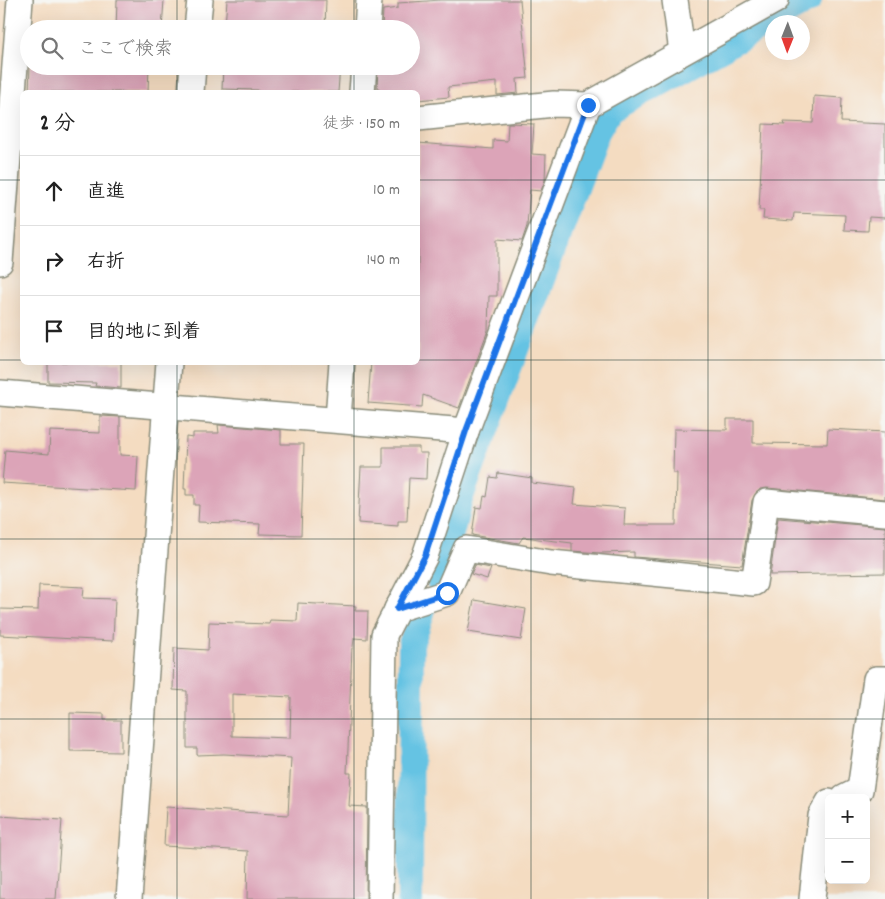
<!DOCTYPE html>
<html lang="ja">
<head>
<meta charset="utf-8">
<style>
  body { margin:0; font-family:Dekko,"Klee One",sans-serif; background:#f6f6f6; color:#222 }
  .controls { position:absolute; right:15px; bottom:15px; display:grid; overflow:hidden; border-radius:8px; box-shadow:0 5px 20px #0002 }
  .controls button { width:45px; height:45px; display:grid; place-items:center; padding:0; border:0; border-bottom:1px solid #e0e0e0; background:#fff; color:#222; font:25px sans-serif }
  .compass { position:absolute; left:765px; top:15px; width:45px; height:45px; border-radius:50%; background:#fff; box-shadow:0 5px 20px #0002; rotate:181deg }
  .stop { position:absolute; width:15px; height:15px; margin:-11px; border:4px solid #1a73e8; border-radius:50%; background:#fff }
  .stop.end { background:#1a73e8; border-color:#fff; box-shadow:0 1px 5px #0008 }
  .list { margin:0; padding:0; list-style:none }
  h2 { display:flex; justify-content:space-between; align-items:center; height:65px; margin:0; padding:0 20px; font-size:21px }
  h2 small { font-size:16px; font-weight:400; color:#767676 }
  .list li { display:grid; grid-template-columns:32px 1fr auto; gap:15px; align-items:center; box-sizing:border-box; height:70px; padding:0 20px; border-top:1px solid #e0e0e0 }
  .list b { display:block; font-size:19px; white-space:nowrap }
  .list em { font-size:16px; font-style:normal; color:#767676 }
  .icon { flex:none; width:28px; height:28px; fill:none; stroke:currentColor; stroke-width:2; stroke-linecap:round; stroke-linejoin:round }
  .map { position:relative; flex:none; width:885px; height:899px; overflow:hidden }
  .search { position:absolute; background:#fff; box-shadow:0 5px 20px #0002; left:20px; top:20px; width:400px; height:55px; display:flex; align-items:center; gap:12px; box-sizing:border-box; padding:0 18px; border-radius:28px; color:#767676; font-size:19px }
  .panel { position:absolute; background:#fff; box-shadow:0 5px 20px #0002; left:20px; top:90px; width:400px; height:275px; border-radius:8px }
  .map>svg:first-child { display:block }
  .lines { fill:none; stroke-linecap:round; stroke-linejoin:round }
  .canal { stroke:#65c3e3; stroke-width:26 }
  .building { fill:#dca4b8; fill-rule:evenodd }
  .minor-casing { stroke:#8a8c7a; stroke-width:28 }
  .minor { stroke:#fff; stroke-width:25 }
  .route { stroke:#1a73e8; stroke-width:6 }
  .grid { fill:none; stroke:#1f3d34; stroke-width:1; stroke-opacity:0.55 }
</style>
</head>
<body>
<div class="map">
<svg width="885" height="899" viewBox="0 0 885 899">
  <rect width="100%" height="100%" fill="#f6f6f2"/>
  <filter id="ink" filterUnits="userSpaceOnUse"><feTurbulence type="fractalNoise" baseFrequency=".02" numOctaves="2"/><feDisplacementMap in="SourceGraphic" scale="10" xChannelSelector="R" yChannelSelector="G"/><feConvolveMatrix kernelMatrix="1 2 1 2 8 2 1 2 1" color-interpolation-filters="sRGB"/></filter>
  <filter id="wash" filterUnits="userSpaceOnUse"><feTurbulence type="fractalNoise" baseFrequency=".0096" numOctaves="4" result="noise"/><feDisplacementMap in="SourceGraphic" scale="20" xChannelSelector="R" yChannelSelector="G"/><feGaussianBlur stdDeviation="1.12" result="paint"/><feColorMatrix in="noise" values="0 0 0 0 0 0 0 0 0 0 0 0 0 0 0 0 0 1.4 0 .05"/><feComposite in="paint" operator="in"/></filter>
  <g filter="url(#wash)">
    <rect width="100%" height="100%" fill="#f4dcc1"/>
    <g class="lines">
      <g class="canal">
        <polyline points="439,581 459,502 597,132 610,110 809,0"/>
        <polyline points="410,899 411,644 422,613"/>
      </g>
    </g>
    <g id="blocks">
      <g class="building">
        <polygon points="117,0 164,0 162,29 116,29"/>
        <polygon points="227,0 326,0 325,29 225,26"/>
        <polygon points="441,0 520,0 528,78 517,79 518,93 497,95 497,82 448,87 449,97 418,100 418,92 379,92 379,88 377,89 378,67 411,66 411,29 382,29 383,10 398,8 398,3"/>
        <polygon points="30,66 149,66 148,92 29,92"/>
        <polygon points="223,66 340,66 338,92 258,92 258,90 222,89"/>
        <polygon points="814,96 842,98 841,122 885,124 885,218 869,217 868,231 844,230 845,215 794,213 793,221 763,219 764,210 759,210 763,124 785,125 784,122 813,123"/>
        <polygon points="508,123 534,124 532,154 546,155 545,180 541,191 530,190 527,226 522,241 497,239 497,296 489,296 488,330 459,408 423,395 422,407 368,403 371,362 418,362 418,143 493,149 493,140 507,141"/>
        <polygon points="48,362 121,362 121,388 95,386 96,383 48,382"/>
        <polygon points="100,416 120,417 120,455 138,456 136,491 2,483 5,450 49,454 50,431 100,433"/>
        <polygon points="727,419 753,419 753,443 827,444 828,429 885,432 885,499 767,488 760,489 752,500 742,565 634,557 634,552 601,553 572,551 572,543 523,537 519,543 472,535 476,507 482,508 484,496 487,497 490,477 497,478 498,473 532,478 532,483 576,488 574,504 625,508 624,525 676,525 677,473 673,473 674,429 727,430"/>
        <polygon points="218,425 281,430 281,444 304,444 301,535 259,534 260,524 198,522 199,505 194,505 194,495 186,495 186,489 184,489 186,437 193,438 193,433 219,433"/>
        <polygon points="383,447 419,447 419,453 427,453 426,479 409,478 407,521 398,521 398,526 358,523 361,467 383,467"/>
        <polygon points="778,518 885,527 885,573 770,575"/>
        <polygon points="475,565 491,568 487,579 471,574"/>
        <polygon points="39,585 84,587 83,598 115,599 113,641 0,635 0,609 38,610"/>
        <polygon points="474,600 526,609 521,640 468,632"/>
        <path d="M298 603 356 606 355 611H368L367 639 354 638 353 648H352L347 773H351L349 806 367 807 366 899H247L248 851 164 846 166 807 288 815 291 758 224 754 197 755V748H187V691L173 690 174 648 208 650 209 622 269 624 270 620 297 621ZM232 694 291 697 290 738 232 736Z"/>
        <polygon points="70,713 104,714 104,720 121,720 121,752 70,751"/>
        <polygon points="0,816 62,820 56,899 0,899"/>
      </g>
    </g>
  </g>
  <g filter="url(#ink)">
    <use href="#blocks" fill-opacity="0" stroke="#8a8c7a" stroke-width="1"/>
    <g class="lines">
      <g class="minor-casing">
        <g id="minor">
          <polyline points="675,0 682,52"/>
          <polyline points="197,29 200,0"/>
          <polyline points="367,29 369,0"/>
          <polyline points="191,92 193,66"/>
          <polyline points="362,92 364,66"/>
          <polyline points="418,118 554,104 588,105"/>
          <polyline points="0,262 20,0"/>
          <polyline points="0,393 466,431"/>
          <polyline points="338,420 342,362"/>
          <polyline points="397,609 447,593 466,549 551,563 754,583 766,502 885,513"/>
          <polyline points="844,798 860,790 876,679 885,679"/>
          <polyline points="129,899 169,362"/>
          <polyline points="380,899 384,635 425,556 466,431 588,105 776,0"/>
          <polyline points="812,899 821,816 829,802"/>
        </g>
      </g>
      <use href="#minor" class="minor"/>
    </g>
  </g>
  <g class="lines" filter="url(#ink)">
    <polyline class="route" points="447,593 397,609 425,556 466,431 588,105"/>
  </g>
  <path class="grid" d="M177 0V29M354 0V29M531 0V899M708 0V899M177 66V92M354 66V92M0 180H22M418 180H885M0 360H22M418 360H885M177 362V899M354 362V899M0 539H885M0 719H885"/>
</svg>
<div class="controls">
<button>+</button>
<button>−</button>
</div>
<svg class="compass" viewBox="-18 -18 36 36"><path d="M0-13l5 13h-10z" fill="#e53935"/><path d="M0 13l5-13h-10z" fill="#767676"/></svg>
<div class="stop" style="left:447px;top:593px"></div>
<div class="stop end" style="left:588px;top:105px"></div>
<div class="search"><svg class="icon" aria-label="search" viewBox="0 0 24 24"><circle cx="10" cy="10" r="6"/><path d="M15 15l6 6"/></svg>ここで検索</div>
<section class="panel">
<h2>2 分<small>徒歩 · 150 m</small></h2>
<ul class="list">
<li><svg class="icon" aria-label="ahead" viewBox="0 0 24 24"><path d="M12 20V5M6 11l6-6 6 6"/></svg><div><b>直進</b></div><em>10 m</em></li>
<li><svg class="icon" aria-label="right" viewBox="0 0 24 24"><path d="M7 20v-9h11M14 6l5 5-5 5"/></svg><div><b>右折</b></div><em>140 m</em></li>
<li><svg class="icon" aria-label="arrive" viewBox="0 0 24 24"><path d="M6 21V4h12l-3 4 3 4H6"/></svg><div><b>目的地に到着</b></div></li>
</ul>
</section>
</div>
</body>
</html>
